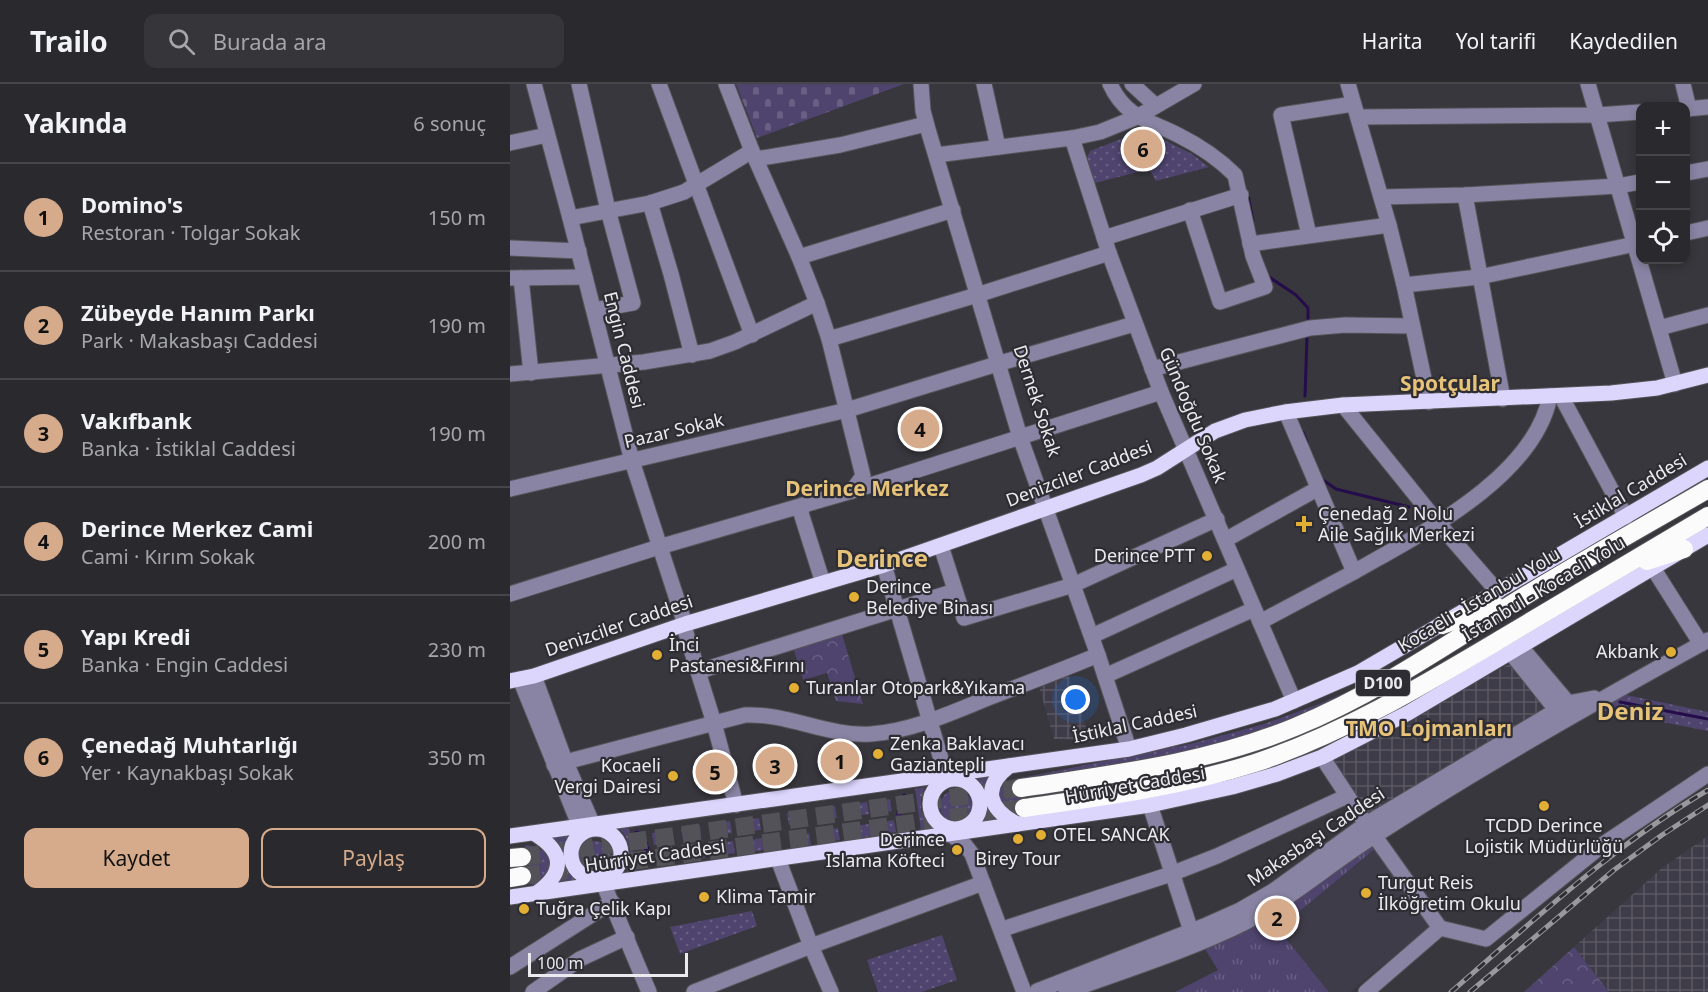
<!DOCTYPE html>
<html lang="tr">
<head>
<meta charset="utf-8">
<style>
  body { margin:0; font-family:"Noto Sans",sans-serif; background:#36353a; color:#f1f3f6 }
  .controls { position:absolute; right:18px; top:18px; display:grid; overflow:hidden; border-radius:12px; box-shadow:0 3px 9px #0003 }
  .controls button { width:54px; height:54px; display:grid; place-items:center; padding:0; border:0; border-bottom:2px solid #46454a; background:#2a292e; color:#f1f3f6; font:30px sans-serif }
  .scale { position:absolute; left:18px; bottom:15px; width:160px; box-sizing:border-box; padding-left:6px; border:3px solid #ebebef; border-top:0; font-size:16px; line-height:21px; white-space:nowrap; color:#ebebef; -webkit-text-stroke:4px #2e2d33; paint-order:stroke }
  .you { position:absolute; left:566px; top:616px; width:21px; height:21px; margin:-15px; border:4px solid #fff; border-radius:50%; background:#1a73e8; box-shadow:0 0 0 9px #1a73e833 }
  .badge { display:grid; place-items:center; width:39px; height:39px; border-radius:50%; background:#d6ab8b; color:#111; font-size:20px; font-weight:700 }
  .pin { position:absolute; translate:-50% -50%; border:3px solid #fff; box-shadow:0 2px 6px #0006 }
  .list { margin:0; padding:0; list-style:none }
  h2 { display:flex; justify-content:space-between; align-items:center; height:78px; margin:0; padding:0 24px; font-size:26px }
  h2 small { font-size:20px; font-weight:400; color:#a5a6aa }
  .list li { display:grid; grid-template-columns:39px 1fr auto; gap:18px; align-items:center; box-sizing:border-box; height:108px; padding:0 24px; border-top:2px solid #46454a }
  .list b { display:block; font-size:22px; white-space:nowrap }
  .list p { margin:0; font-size:20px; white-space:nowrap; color:#a5a6aa }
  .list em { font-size:20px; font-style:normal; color:#a5a6aa }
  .actions { display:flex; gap:12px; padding:18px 24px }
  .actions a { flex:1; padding:14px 0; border:2px solid #d6ab8b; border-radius:12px; text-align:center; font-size:21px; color:#d6ab8b }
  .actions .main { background:#d6ab8b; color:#111 }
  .icon { flex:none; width:33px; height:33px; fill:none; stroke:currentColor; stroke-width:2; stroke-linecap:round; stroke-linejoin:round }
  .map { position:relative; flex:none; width:1198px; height:908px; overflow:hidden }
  header { display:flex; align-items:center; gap:36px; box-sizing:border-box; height:84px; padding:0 30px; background:#2a292e; border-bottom:2px solid #46454a }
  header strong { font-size:28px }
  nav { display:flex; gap:33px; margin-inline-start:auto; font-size:21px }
  .search { width:420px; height:54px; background:#36353a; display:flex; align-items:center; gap:15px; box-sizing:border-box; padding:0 21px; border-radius:12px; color:#a5a6aa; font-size:22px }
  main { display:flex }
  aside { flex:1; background:#2a292e }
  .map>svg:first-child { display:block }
  .built { fill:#3f3c49 }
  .industrial { fill:url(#industrial-grid) }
  .grass { fill:url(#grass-dots) }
  .forest { fill:url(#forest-crowns) }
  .cemetery { fill:url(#cemetery-stones) }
  .park { fill:url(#park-tufts) }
  .water { fill:url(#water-rules) }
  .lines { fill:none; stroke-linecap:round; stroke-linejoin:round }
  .stream { stroke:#240d4a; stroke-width:3 }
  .highway-tunnel { stroke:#535258; stroke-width:18; stroke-dasharray:18 9; stroke-linecap:butt }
  .minor-casing { stroke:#555459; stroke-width:17 }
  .major-casing { stroke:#555459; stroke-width:17 }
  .highway-casing { stroke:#555459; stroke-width:20 }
  .minor { stroke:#8a84a4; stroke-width:15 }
  .major { stroke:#dcd5fc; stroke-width:15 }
  .highway { stroke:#fbfbfb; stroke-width:18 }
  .rail-casing { stroke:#99989d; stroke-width:5 }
  .rail { stroke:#2e2d33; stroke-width:3; stroke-dasharray:9; stroke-linecap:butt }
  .poi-dot { fill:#e3ae34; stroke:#2e2d33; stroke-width:2 }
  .labels { text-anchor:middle; stroke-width:4.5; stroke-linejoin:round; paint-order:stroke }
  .shield { fill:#2e2d33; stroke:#b2b2b7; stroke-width:1.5 }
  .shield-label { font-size:16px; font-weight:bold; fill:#ebebef }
  .street-label { font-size:18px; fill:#ebebef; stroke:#2e2d33 }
  .poi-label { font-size:18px; fill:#ebebef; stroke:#2e2d33; text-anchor:start }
  .quarter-label { font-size:21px; font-weight:bold; fill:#e7c37a; stroke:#2e2d33 }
  .district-label { font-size:24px; font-weight:bold; fill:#e7c37a; stroke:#2e2d33 }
</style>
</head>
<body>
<header>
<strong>Trailo</strong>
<div class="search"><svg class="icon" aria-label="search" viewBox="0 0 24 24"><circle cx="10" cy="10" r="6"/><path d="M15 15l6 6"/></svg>Burada ara</div>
<nav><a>Harita</a><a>Yol tarifi</a><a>Kaydedilen</a></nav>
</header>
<main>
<aside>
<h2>Yakında<small>6 sonuç</small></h2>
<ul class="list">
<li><span class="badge">1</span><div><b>Domino's</b><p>Restoran · Tolgar Sokak</p></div><em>150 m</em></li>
<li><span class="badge">2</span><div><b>Zübeyde Hanım Parkı</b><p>Park · Makasbaşı Caddesi</p></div><em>190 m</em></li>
<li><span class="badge">3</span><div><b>Vakıfbank</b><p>Banka · İstiklal Caddesi</p></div><em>190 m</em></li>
<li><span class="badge">4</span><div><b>Derince Merkez Cami</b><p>Cami · Kırım Sokak</p></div><em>200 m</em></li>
<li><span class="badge">5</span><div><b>Yapı Kredi</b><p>Banka · Engin Caddesi</p></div><em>230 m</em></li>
<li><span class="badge">6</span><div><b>Çenedağ Muhtarlığı</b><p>Yer · Kaynakbaşı Sokak</p></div><em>350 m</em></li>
</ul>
<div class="actions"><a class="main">Kaydet</a><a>Paylaş</a></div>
</aside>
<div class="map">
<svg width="1198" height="908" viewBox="0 0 1198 908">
  <defs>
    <pattern id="industrial-grid" width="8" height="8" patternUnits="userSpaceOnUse" patternTransform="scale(1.5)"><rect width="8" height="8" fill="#3f3c49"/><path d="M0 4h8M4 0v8" fill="none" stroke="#5b5864"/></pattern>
    <pattern id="grass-dots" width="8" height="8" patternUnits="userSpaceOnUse" patternTransform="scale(1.5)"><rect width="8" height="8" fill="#4e446e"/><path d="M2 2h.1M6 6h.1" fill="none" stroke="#685f83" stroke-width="1.8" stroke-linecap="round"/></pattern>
    <pattern id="forest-crowns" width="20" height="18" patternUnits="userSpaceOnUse" patternTransform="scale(1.5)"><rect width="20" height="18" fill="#4e446e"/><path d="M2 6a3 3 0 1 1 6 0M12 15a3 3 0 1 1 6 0" fill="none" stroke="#685f83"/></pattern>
    <pattern id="cemetery-stones" width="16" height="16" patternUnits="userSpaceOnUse" patternTransform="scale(1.5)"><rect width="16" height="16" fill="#4e446e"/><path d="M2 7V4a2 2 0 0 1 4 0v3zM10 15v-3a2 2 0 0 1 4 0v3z" fill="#685f83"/></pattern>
    <pattern id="park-tufts" width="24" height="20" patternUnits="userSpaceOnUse" patternTransform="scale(1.5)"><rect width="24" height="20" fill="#4e446e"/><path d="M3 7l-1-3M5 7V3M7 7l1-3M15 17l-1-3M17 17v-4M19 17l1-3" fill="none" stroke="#685f83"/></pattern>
    <pattern id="water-rules" width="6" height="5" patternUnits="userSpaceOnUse" patternTransform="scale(1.5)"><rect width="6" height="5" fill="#240d4a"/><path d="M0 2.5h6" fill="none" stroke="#443064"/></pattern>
  </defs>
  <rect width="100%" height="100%" fill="#38373d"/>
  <polygon class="built" points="866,764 923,840 840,908 819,908 768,845"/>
  <g class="industrial">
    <polygon points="1003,578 1041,624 856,735 818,678"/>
    <polygon points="559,592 580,656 544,655 529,602"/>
    <polygon points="1198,752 1198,908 1099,908 1064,863 1152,784"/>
  </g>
  <g class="grass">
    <polygon points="634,46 682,70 699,83 646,97 639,85 585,99 577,73 580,67"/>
    <path d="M867 595C819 619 772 642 720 657 652 676 579 683 509 695L514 733H505L488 717 490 705 501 696 684 659 754 640 809 620Z"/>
    <polygon points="1107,609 1198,628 1198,647 1081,624"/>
    <path d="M481 693 489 736 473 738C477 723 479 708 468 695Z"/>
    <path d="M415 703C408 718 410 734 422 746L411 747 405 705Z"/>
    <circle cx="446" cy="722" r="16"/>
    <polygon points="380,715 382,727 363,730 362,718"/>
    <polygon points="357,718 359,730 340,733 339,721"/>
    <polygon points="325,722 327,734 308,737 306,725"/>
    <polygon points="296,727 298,738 279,741 277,729"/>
    <polygon points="249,734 251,746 233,748 231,737"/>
    <polygon points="384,736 386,748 367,751 365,739"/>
    <polygon points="220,737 222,749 204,752 202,740"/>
    <polygon points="360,740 362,752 343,755 341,742"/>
    <polygon points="190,742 191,754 173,756 171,744"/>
    <path d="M119 743 126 788 116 790C122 774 122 758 110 745Z"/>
    <polygon points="328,744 330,756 312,759 310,747"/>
    <polygon points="161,746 163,758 144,761 142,749"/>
    <polygon points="299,749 301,761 282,764 281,752"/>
    <path d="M58 752C51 770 52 783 66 797L45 800 38 755Z"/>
    <polygon points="252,754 254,766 236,769 234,757"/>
    <circle cx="85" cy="772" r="15"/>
    <polygon points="223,757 225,769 206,772 205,760"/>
    <path d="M15 761C32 762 40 770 40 786L23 805Z"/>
    <polygon points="193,762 195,774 176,776 174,764"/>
    <polygon points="163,766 165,778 147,781 145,769"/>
    <polygon points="242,827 247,842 170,870 160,843"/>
    <polygon points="432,851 447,896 412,908 368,908 357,876"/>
  </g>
  <g class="forest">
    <polygon points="332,550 353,620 326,617 317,589 293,596 283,563"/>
    <polygon points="1064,863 1099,908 1014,908"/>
  </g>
  <polygon class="cemetery" points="226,0 394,0 247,54"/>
  <polygon class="park" points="863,761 866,764 768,845 819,908 665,908 708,886 695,865 774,823"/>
  <g class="water">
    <path d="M394 709 397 711C389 724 390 733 399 744L396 748 386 731 389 715Z"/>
    <path d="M127 745C142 760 142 766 135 784L130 783C137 769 136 759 123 749Z"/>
  </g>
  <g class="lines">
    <g class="stream">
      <polyline points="738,111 743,137"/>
      <polyline points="756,191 786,211 798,224 798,235"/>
      <polyline points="795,312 797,253"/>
      <polyline points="793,348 797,358"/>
      <polyline points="810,394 826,405 899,423"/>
      <polyline points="1110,618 1198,635"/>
    </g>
    <g class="highway-tunnel">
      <polyline points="12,773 511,704"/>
      <polyline points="12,792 514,724"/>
    </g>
    <g class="minor-casing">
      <g id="minor">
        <polyline points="24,0 60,134 122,377 175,540 176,549 204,639 226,721"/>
        <polyline points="69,0 98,126 123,219 84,226"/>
        <polyline points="149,0 242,251"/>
        <polyline points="411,0 413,27 419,49 510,353 588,571 619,665"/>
        <polyline points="474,0 488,63"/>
        <path d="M600 0C615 33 638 36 668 51 688 61 709 75 725 91L743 172 755 203 710 218 680 126"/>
        <polyline points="622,0 646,22"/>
        <polyline points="838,0 879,141 894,201 919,318"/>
        <polyline points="1078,0 1165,300"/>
        <polyline points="1173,0 1179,25"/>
        <polyline points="1176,25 1198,23"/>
        <polyline points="848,33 1087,31 1130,28"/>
        <polyline points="562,54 599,169 651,308 784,617"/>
        <polyline points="0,59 37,51"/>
        <polyline points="426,71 562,54 590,48 627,33 684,0"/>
        <polyline points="246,75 330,61 416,40"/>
        <polyline points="1176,89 1198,85"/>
        <polyline points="955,111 993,315"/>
        <polyline points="871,113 955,111 1108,102 1130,98"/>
        <polyline points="140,119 161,190 182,271"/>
        <polyline points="60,134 140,119 174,108 242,67"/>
        <polyline points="1176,149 1198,144"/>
        <polyline points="799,151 771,31 843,20"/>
        <polyline points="594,154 731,111"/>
        <polyline points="740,160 879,141"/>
        <polyline points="0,164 69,167"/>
        <polyline points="289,173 443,126"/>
        <polyline points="0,194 75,193"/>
        <polyline points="11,194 21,289"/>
        <polyline points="894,201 969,193 1130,159"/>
        <polyline points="1149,244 1198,231"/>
        <polyline points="319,255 467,211 599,169"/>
        <polyline points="642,285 800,244 835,241 902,242"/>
        <polyline points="0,290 134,278 200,267 225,258 307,219"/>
        <polyline points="1051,312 1116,433"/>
        <polyline points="833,321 929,440 988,508"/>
        <polyline points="0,405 337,326 487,280 624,240"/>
        <polyline points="342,407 651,308"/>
        <polyline points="293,421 291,429 313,499"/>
        <polyline points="715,456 807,405"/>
        <polyline points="431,462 454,534 563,501 707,435"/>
        <polyline points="374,481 436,692"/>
        <polyline points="1143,484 1191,560"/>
        <path d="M844 488C910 450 1024 394 1040 312"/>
        <polyline points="0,510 149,463 342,407 353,392 319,255 307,219 289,173 242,67 216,0"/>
        <polyline points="750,538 844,488 776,328"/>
        <polyline points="582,552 727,485"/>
        <polyline points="1011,563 1065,627"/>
        <polyline points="1001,569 1051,632"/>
        <polyline points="193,586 445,507"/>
        <polyline points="24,592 54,674 83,741"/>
        <polyline points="595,592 744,525"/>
        <polyline points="10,595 70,743"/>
        <polyline points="812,673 856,740 930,844 856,908"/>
        <path d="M44 681 235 631C278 629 318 653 361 650 402 647 441 629 478 614 515 600 552 586 588 571"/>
        <polyline points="640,721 681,847 685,854"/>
        <polyline points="440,750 455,761 462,770 514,908"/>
        <polyline points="268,775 301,862 321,908"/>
        <polyline points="91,794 139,908"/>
        <polyline points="499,843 661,790 707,772 837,712"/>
        <polyline points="930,844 976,855 1095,759 1198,690"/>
        <polyline points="0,883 102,818"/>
        <polyline points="527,907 694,842 730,826 763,807 856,740 1047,626 1058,619 1084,614"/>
        <polyline points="23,908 70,875 117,853"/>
        <polyline points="184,908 301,862 473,799"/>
        <path d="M556 908C616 886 677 867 734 839 781 815 821 779 866 751 974 681 1086 618 1198 556"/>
      </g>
    </g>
    <g class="major-casing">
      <g id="major">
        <polyline points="0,597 24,592 175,540 374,481 631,391 647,384 705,347 735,336 775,328 833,321 1101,309 1147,304 1198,291"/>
        <path d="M499 682C471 704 479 725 507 740"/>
        <circle cx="445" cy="720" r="25"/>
        <circle cx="86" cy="770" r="25"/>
        <path d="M25 750C54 768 55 788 28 808"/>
        <polyline points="0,752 619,665 676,651 765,625 848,589 1198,384"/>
        <polyline points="0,813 640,721 722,703 767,690 812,673 898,629 1198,451"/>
      </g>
    </g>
    <g class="highway-casing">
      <g id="highway">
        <polyline points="1137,477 1174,465"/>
        <polyline points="932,541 986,522"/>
        <path d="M511 704C604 690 698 679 785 643 868 609 942 557 1018 510 1077 474 1138 440 1198 405"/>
        <path d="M514 724C591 713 670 703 745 679 832 650 912 602 991 555 1060 514 1129 473 1198 432"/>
        <polyline points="0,774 12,773"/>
        <polyline points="0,794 12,792"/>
      </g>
    </g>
    <use href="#minor" class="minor"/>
    <use href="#major" class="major"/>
    <use href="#highway" class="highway"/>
    <g class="rail-casing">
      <g id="rail">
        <path d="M941 908C1022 838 1105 760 1198 706"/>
        <polyline points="960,908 1104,786 1152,751 1198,721"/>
      </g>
    </g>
    <use href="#rail" class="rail"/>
  </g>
  <g class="poi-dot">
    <path d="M791 431h6v6h6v6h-6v6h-6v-6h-6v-6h6z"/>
    <circle cx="697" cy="472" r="6"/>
    <circle cx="344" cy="513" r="6"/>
    <circle cx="1161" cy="568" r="6"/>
    <circle cx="147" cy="571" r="6"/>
    <circle cx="284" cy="604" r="6"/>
    <circle cx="368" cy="670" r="6"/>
    <circle cx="163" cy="692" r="6"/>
    <circle cx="1034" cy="722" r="6"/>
    <circle cx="531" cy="751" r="6"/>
    <circle cx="508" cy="755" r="6"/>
    <circle cx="447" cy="766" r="6"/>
    <circle cx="856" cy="809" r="6"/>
    <circle cx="194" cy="813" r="6"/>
    <circle cx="14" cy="825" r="6"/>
  </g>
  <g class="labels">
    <rect class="shield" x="846" y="586" width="54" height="26" rx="4.5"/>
    <g class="shield-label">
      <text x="873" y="605">D100</text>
    </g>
    <g class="street-label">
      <text transform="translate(114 266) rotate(76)" y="6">Engin Caddesi</text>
      <text transform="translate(527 317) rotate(72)" y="6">Dernek Sokak</text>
      <text transform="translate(683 331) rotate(67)" y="6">Gündoğdu Sokak</text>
      <text transform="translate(164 347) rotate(-13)" y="6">Pazar Sokak</text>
      <text transform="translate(569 390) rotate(-21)" y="6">Denizciler Caddesi</text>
      <text transform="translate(1121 407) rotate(-31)" y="6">İstiklal Caddesi</text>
      <text transform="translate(1034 505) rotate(-31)" y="6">İstanbul - Kocaeli Yolu</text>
      <text transform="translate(969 516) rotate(-31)" y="6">Kocaeli - İstanbul Yolu</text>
      <text transform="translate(109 542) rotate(-19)" y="6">Denizciler Caddesi</text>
      <text transform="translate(625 640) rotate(-12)" y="6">İstiklal Caddesi</text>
      <text transform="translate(625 701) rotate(-10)" y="6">Hürriyet Caddesi</text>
      <text transform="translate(806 753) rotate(-34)" y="6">Makasbaşı Caddesi</text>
      <text transform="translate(145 772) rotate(-8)" y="6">Hürriyet Caddesi</text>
    </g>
    <g class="poi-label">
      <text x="808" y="436">Çenedağ 2 Nolu<tspan x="808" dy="21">Aile Sağlık Merkezi</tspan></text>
      <text x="685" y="478" text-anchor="end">Derince PTT</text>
      <text x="356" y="509">Derince<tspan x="356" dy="21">Belediye Binası</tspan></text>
      <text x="159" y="567">İnci<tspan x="159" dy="21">Pastanesi&amp;Fırını</tspan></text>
      <text x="1149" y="574" text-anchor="end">Akbank</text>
      <text x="296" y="610">Turanlar Otopark&amp;Yıkama</text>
      <text x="380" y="666">Zenka Baklavacı<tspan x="380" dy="21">Gaziantepli</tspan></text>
      <text x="151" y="688" text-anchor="end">Kocaeli<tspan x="151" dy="21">Vergi Dairesi</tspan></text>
      <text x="1034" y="748" text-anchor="middle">TCDD Derince<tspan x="1034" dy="21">Lojistik Müdürlüğü</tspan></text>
      <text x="543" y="757">OTEL SANCAK</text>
      <text x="435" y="762" text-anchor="end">Derince<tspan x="435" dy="21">Islama Köfteci</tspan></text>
      <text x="508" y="781" text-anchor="middle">Birey Tour</text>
      <text x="868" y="805">Turgut Reis<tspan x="868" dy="21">İlköğretim Okulu</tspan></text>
      <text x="206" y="819">Klima Tamir</text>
      <text x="26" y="831">Tuğra Çelik Kapı</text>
    </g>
    <g class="quarter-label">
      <text x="940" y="307">Spotçular</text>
      <text x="357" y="412">Derince Merkez</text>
      <text x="919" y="652">TMO Lojmanları</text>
    </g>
    <g class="district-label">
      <text x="372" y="483">Derince</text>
      <text x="1120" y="636">Deniz</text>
    </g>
  </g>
</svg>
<div class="controls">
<button>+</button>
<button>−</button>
<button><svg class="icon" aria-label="locate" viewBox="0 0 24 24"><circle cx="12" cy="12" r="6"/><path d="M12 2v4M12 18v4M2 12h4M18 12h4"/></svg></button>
</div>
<div class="scale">100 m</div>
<div class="you"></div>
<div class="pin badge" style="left:330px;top:677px">1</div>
<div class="pin badge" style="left:767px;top:834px">2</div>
<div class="pin badge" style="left:265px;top:682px">3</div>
<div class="pin badge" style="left:410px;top:345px">4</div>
<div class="pin badge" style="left:205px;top:688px">5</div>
<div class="pin badge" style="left:633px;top:65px">6</div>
</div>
</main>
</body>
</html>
